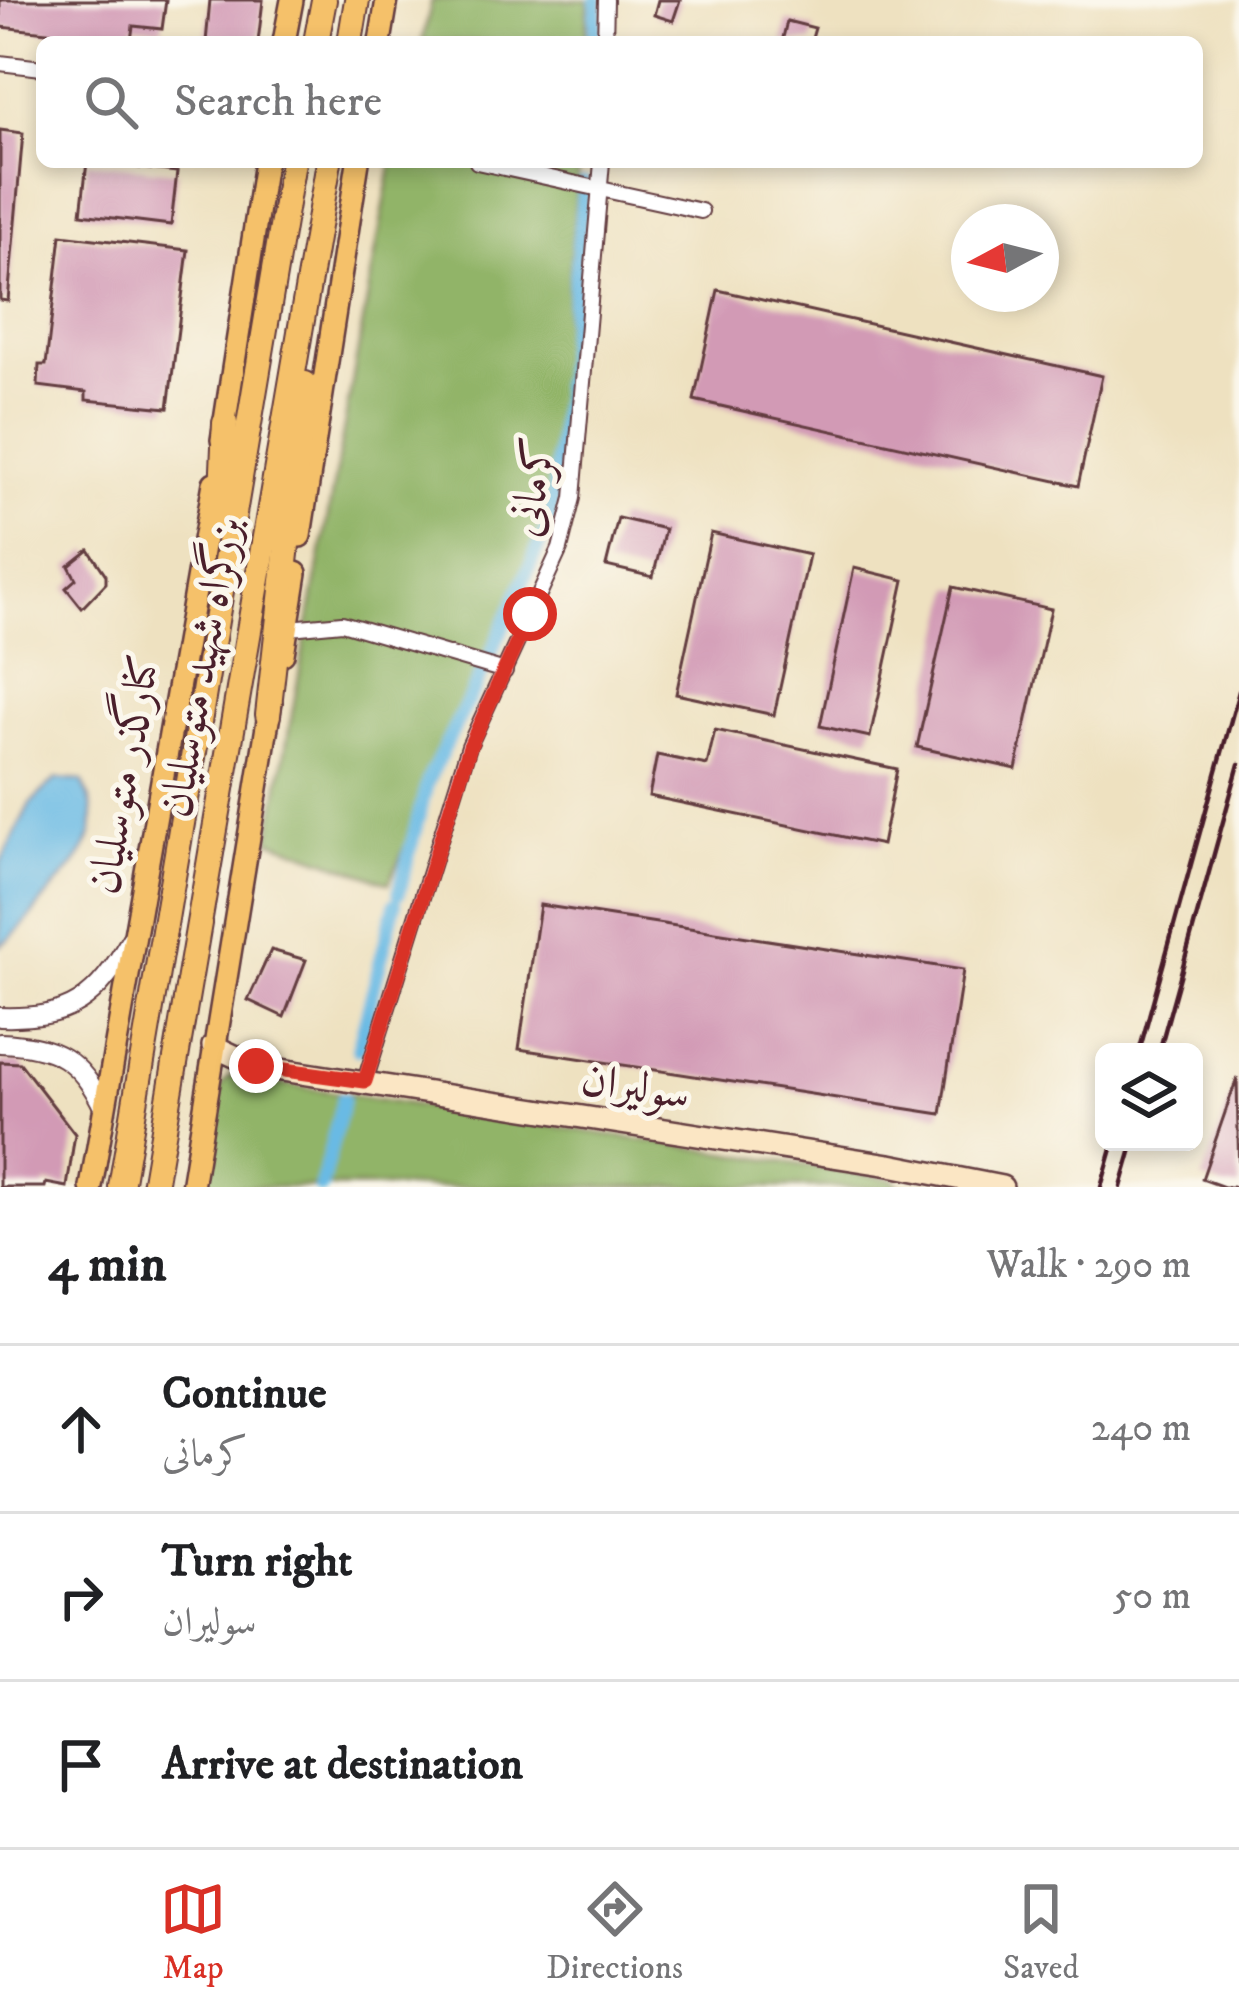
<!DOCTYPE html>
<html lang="en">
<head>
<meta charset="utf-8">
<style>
  body { margin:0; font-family:"IM FELL DW Pica",Amiri,serif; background:#f6f6f6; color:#202124 }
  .controls { position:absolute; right:36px; bottom:36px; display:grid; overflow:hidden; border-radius:18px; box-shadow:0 6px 18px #0003 }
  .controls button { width:108px; height:108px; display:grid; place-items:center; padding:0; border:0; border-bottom:3px solid #e0e0e0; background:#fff; color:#202124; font:60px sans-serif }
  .compass { position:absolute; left:951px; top:204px; width:108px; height:108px; border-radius:50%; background:#fff; box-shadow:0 6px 18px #0003; rotate:263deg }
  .stop { position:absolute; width:36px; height:36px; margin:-27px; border:9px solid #d93025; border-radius:50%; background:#fff }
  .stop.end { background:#d93025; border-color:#fff; box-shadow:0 3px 12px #0008 }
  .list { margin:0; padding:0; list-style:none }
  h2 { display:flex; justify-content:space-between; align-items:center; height:156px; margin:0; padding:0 48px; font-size:51px }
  h2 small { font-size:39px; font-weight:400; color:#757577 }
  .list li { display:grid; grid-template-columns:78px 1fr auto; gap:36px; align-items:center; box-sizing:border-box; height:168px; padding:0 48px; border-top:3px solid #e0e0e0 }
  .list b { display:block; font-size:45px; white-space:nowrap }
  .list p { margin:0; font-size:39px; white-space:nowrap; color:#757577 }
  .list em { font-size:39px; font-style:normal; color:#757577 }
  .icon { flex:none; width:66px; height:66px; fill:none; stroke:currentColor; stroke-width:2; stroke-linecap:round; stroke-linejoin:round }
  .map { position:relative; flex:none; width:1239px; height:1187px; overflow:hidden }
  .search { position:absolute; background:#fff; box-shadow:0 6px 18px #0003; left:36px; right:36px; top:36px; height:132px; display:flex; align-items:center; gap:30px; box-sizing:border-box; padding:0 42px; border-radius:18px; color:#757577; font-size:45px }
  .sheet { height:660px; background:#fff }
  nav { display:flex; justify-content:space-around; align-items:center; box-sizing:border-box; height:168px; border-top:3px solid #e0e0e0; background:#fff; font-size:33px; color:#757577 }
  nav a { display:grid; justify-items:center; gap:6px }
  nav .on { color:#d93025 }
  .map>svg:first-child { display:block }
  .forest { fill:#91b468; stroke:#6e6a4a; stroke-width:3 }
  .water { fill:#69bae4; stroke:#5a6c88; stroke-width:3 }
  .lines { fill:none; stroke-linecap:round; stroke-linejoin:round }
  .canal { stroke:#69bae4; stroke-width:14 }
  .building { fill:#d29ab5 }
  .minor-casing { stroke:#633c41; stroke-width:18 }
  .tertiary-casing { stroke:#633c41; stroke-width:22 }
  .secondary-casing { stroke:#633c41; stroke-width:26 }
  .primary-casing { stroke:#633c41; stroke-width:26 }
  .trunk-casing { stroke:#633c41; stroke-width:28 }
  .minor { stroke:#fff; stroke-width:14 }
  .tertiary { stroke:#fff; stroke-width:18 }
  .secondary { stroke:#fbe6c4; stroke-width:21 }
  .primary { stroke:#f5c16b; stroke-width:21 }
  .trunk { stroke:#f5c16b; stroke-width:24 }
  .rail { stroke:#4a1f2b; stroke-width:4.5 }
  .route { stroke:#d93025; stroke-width:15 }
  .labels { text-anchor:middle; stroke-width:10; stroke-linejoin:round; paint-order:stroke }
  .street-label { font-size:45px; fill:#4a1f2b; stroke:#fbf7ec }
</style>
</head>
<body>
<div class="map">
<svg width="1239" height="1187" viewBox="0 0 1239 1187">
  <rect width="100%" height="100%" fill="#fbf7ec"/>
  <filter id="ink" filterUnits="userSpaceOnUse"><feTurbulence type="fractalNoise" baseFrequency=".00833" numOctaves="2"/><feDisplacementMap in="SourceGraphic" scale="24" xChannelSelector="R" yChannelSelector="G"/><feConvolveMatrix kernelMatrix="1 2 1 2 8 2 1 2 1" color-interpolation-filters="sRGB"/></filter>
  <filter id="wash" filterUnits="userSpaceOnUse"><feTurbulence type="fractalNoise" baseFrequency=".004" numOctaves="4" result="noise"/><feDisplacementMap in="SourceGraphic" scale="48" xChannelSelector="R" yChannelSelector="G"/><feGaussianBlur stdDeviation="2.7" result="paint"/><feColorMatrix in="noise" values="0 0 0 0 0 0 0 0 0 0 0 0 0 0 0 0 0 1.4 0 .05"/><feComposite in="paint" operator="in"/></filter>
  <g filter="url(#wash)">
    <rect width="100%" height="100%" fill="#eee1c0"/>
    <g class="forest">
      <polygon points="432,0 589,0 586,42 422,42"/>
      <polygon points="392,162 579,162 548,521 389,883 269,840"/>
      <polygon points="230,1076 893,1179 900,1187 203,1187 222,1084"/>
    </g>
    <path class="water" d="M56 779 82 781C108 830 84 855 52 890 33 912 24 928 0 946V863L30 804Z"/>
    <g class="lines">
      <g class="canal">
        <polyline points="595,42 597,0"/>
        <polyline points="586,163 586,162"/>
        <polyline points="571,325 584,184"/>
        <polyline points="492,652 551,519 570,330"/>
        <polyline points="399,893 428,780 482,673"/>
        <polyline points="358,1049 395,904"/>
        <polyline points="321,1187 343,1099"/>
      </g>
    </g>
    <g id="blocks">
      <g class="building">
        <polygon points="0,0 166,0 162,29 133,26 131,41 0,27"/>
        <polygon points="210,0 263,0 258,42 206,42"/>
        <polygon points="658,0 680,0 673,21 654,15"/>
        <polygon points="787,21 815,28 811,42 782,42"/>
        <polygon points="0,130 23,133 8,301 0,300"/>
        <polygon points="87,162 177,172 171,225 81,214"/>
        <polygon points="61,235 188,250 168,408 86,400 86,392 38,386 39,365 46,365"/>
        <polygon points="718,290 1102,376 1078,486 694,400"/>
        <polygon points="618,518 665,529 653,577 606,566"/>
        <polygon points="711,533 809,555 774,715 676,694"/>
        <polygon points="89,550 106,575 106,583 82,608 66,588 76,579 69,566"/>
        <polygon points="854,568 904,580 870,737 820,726"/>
        <polygon points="953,587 1051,609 1016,769 917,747"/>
        <polygon points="715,730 897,769 882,845 649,796 657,755 707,765"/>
        <polygon points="540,905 963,970 941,1114 519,1049"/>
        <polygon points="271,950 306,960 284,1017 248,1000"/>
        <polygon points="0,1062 20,1063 75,1134 67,1187 46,1183 45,1187 0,1187"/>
        <polygon points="1237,1078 1239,1187 1224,1187 1202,1179"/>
      </g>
    </g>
  </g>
  <g filter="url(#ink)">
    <use href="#blocks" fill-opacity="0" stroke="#633c41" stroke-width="3"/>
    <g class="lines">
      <g class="minor-casing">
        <g id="minor">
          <polyline points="605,42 606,0"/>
          <polyline points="0,63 42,68"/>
          <polyline points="477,162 701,211"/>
          <polyline points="290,628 342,623 505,671"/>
          <polyline points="365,1081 469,746 560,549 573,498 602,162"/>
        </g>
      </g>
      <g class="tertiary-casing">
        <g id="tertiary">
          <path d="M0 1017C72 1019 96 1000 131 939"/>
          <path d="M0 1043C55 1045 81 1059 104 1109"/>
        </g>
      </g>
      <g class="secondary-casing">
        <polyline id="secondary" points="213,1046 256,1066 890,1165 1002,1187"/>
      </g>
      <g class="primary-casing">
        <g id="primary">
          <polyline points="284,42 292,0"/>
          <polyline points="380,42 387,0"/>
          <polyline points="222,440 265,162"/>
          <polyline points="300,536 358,162"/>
          <polyline points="283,654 296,573"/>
          <polyline points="91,1187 214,483"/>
          <polyline points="192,1187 271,702"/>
        </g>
      </g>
      <g class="trunk-casing">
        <g id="trunk">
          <polyline points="316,42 324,0"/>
          <polyline points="350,42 357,0"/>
          <polyline points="221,517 225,423"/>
          <polyline points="268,715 305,384"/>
          <polyline points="121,1187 293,162"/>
          <polyline points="154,1187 329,162"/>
        </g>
      </g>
      <use href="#minor" class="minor"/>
      <use href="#tertiary" class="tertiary"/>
      <use href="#secondary" class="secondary"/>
      <use href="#primary" class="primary"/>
      <use href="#trunk" class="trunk"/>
      <g class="rail">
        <polyline points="1139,1052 1239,691"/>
        <polyline points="1159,1052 1239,764"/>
        <polyline points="1101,1187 1114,1142"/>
        <polyline points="1121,1187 1134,1142"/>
      </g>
    </g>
  </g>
  <g class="lines" filter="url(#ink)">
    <polyline class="route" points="256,1066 365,1081 470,746 530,614"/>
  </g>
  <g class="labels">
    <g class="street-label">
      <text transform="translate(531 487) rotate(-79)" y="16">کرمانی</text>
      <text transform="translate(199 667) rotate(-80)" y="16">بزرگراه شهید متوسلیان</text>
      <text transform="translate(122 774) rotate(-80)" y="16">کنارگذر متوسلیان</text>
      <text transform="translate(636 1085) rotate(9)" y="16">سولیران</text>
    </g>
  </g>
</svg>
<div class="controls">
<button><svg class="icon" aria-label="layers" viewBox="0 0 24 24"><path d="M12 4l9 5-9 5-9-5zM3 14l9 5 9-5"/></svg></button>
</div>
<svg class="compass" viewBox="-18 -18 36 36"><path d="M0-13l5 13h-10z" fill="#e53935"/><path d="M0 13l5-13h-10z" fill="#757577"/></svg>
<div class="stop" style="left:530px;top:614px"></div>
<div class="stop end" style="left:256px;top:1066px"></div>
<div class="search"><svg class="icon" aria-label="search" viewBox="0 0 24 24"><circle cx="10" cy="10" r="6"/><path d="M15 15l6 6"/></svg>Search here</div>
</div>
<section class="sheet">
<h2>4 min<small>Walk · 290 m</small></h2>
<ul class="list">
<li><svg class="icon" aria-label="ahead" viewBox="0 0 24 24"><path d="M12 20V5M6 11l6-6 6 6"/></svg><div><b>Continue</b><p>کرمانی</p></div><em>240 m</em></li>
<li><svg class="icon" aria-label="right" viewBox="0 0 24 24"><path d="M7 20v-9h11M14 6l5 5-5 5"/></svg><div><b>Turn right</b><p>سولیران</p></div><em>50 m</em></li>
<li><svg class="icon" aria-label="arrive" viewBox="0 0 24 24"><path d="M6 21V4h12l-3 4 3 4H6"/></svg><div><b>Arrive at destination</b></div></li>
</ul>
</section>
<nav>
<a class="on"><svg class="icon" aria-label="map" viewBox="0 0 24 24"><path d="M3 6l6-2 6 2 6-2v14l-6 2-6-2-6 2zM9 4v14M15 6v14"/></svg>Map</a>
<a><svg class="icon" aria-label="directions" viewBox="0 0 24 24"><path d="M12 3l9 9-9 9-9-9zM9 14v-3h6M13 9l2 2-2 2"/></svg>Directions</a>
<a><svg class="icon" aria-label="saved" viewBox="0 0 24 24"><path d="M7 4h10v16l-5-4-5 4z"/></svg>Saved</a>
</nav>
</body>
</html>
